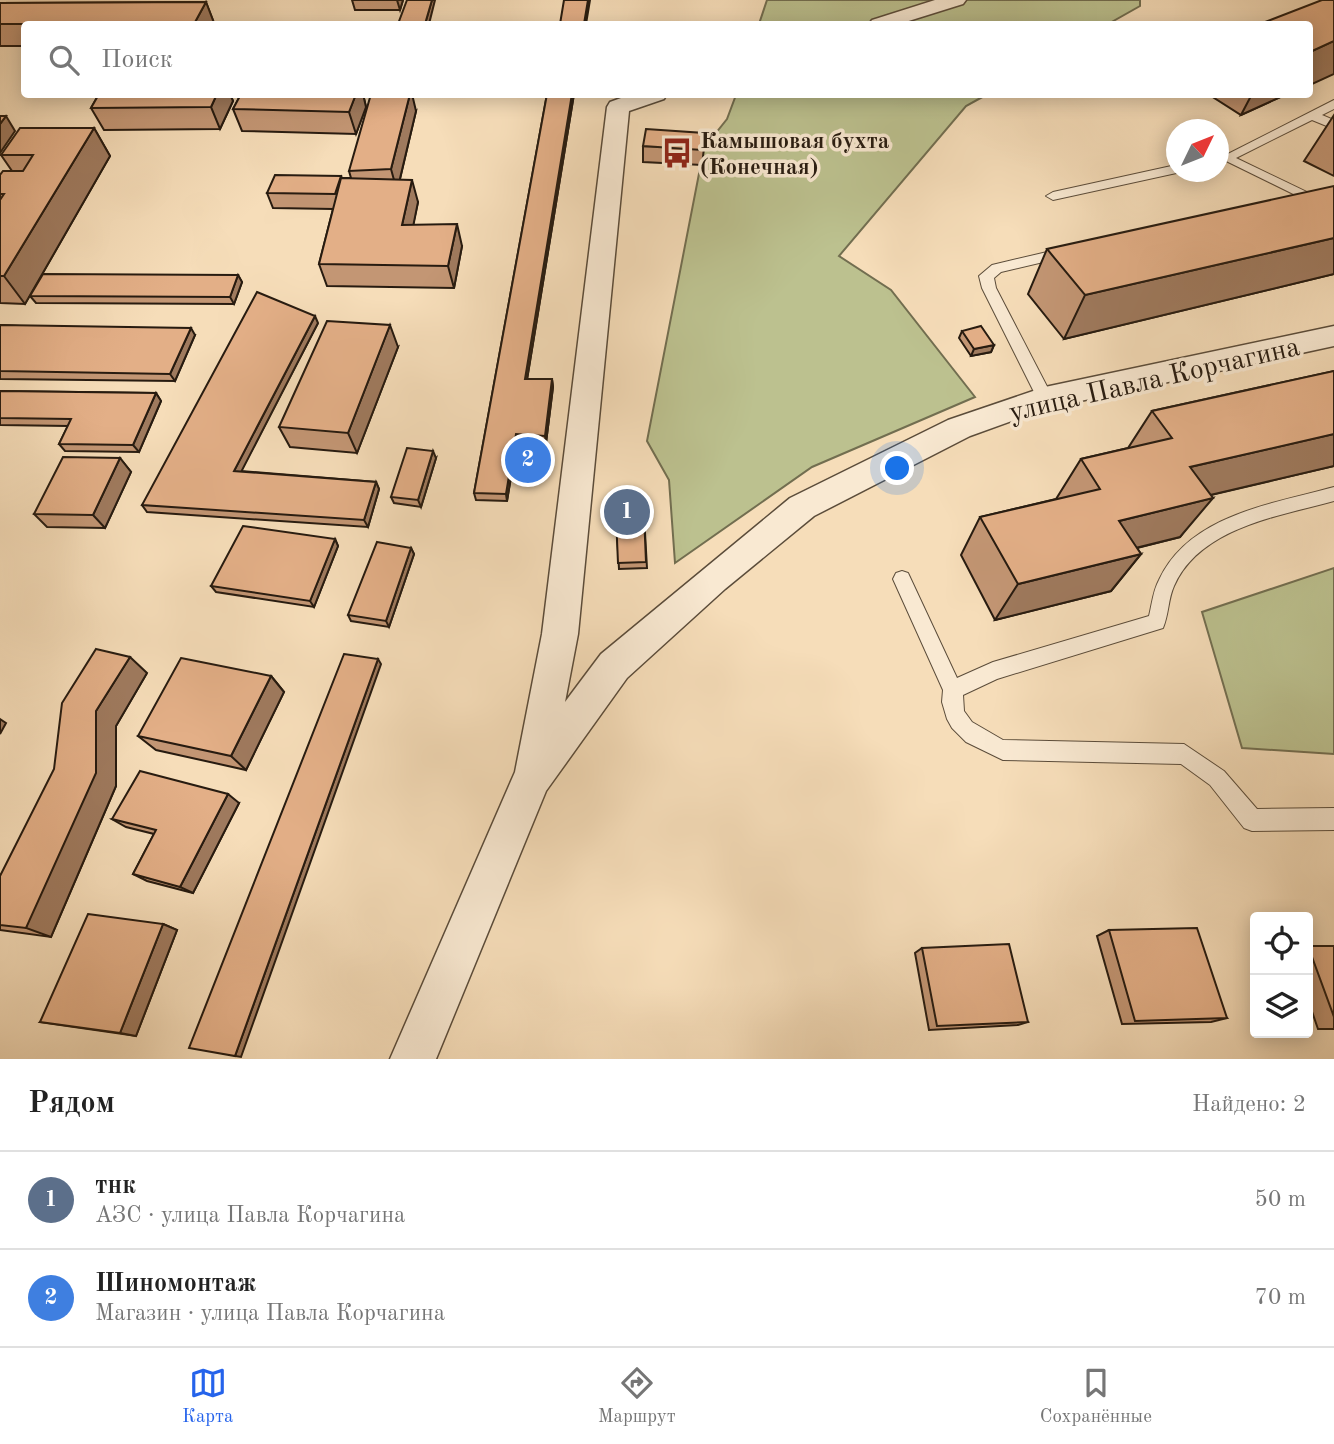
<!DOCTYPE html>
<html lang="ru">
<head>
<meta charset="utf-8">
<style>
  body { margin:0; font-family:"Old Standard TT",serif; background:#f6f6f6; color:#222 }
  .controls { position:absolute; right:21px; bottom:21px; display:grid; overflow:hidden; border-radius:7px; box-shadow:0 4px 18px #0003 }
  .controls button { width:63px; height:63px; display:grid; place-items:center; padding:0; border:0; border-bottom:2px solid #e0e0e0; background:#fff; color:#222; font:35px sans-serif }
  .compass { position:absolute; left:1166px; top:119px; width:63px; height:63px; border-radius:50%; background:#fff; box-shadow:0 4px 18px #0003; rotate:47deg }
  .you { position:absolute; left:898px; top:469px; width:24px; height:24px; margin:-18px; border:5px solid #fff; border-radius:50%; background:#1a73e8; box-shadow:0 0 0 10px #1a73e833 }
  .badge { display:grid; place-items:center; width:46px; height:46px; border-radius:50%; background:#2563eb; color:#fff; font-size:23px; font-weight:700 }
  .pin { position:absolute; translate:-50% -50%; border:4px solid #fff; box-shadow:0 2px 7px #0006 }
  .list { margin:0; padding:0; list-style:none }
  h2 { display:flex; justify-content:space-between; align-items:center; height:91px; margin:0; padding:0 28px; font-size:30px }
  h2 small { font-size:23px; font-weight:400; color:#767676 }
  .list li { display:grid; grid-template-columns:46px 1fr auto; gap:21px; align-items:center; box-sizing:border-box; height:98px; padding:0 28px; border-top:2px solid #e0e0e0 }
  .list b { display:block; font-size:26px; white-space:nowrap }
  .list p { margin:0; font-size:23px; white-space:nowrap; color:#767676 }
  .list em { font-size:23px; font-style:normal; color:#767676 }
  .icon { flex:none; width:38px; height:38px; fill:none; stroke:currentColor; stroke-width:2; stroke-linecap:round; stroke-linejoin:round }
  .map { position:relative; flex:none; width:1334px; height:1059px; overflow:hidden }
  .search { position:absolute; background:#fff; box-shadow:0 4px 18px #0003; left:21px; right:21px; top:21px; height:77px; display:flex; align-items:center; gap:18px; box-sizing:border-box; padding:0 24px; border-radius:7px; color:#767676; font-size:26px }
  .sheet { height:287px; background:#fff }
  nav { display:flex; justify-content:space-around; align-items:center; box-sizing:border-box; height:98px; border-top:2px solid #e0e0e0; background:#fff; font-size:19px; color:#767676 }
  nav a { display:grid; justify-items:center; gap:4px }
  nav .on { color:#2563eb }
  .map>svg:first-child { display:block }
  .green { fill:#bcc18f; stroke:#726e50; stroke-width:2 }
  .lines { fill:none; stroke-linecap:round; stroke-linejoin:round }
  .service-casing { stroke:#5b4c3a; stroke-width:2 }
  .minor-casing { stroke:#5b4c3a; stroke-width:3 }
  .service { fill:#f9e9d2; fill-rule:evenodd }
  .minor { fill:#f9e9d2; fill-rule:evenodd }
  .wall { fill:#c39674; stroke:#271b10; stroke-width:2 }
  .shaded-wall { fill:#9f7a5e; stroke:#271b10; stroke-width:2 }
  .building { fill:#e3af87; stroke:#271b10; stroke-width:2 }
  .labels { text-anchor:middle; stroke-width:7; stroke-linejoin:round; paint-order:stroke }
  .far-poi-label { font-size:23px; font-weight:bold; fill:#271b10; stroke:#f9e9d2; text-anchor:start }
  .street-label { font-size:28px; fill:#271b10; stroke:#f9e9d2 }
</style>
</head>
<body>
<div class="map">
<svg width="1334" height="1059" viewBox="0 0 1334 1059">
  <rect width="100%" height="100%" fill="#f6ddb9"/>
  <filter id="stains"><feTurbulence type="fractalNoise" baseFrequency=".00286" numOctaves="4"/><feColorMatrix values="0 0 0 0 .2 0 0 0 0 .09 0 0 0 0 .02 0 0 0 .5 -.17"/></filter>
  <radialGradient id="worn" r=".72"><stop offset=".6" stop-color="#630" stop-opacity="0"/><stop offset="1" stop-color="#630" stop-opacity=".3"/></radialGradient>
  <g class="green">
    <polygon points="767,0 1140,0 1140,6 1108,24 759,24"/>
    <polygon points="736,95 986,95 966,106 839,256 891,290 975,397 812,467 675,563 669,480 647,441 704,148 727,119"/>
    <polygon points="1334,568 1334,754 1242,748 1202,612"/>
  </g>
  <g class="lines">
    <g class="service-casing">
      <g id="service">
        <polygon points="1334,100 1334,109 1322,115 1334,120 1334,129 1312,120 1236,158 1334,205 1334,214 1220,158"/>
        <polygon points="1176,165 1176,172 1181,172 1053,200 1046,196 1053,192"/>
        <polygon points="1064,248 1069,250 1069,256 1001,272 994,278 996,288 1053,398 1045,404 1037,398 982,288 979,276 992,265"/>
        <path d="M1334 487V501C1280 516 1200 527 1174 586 1168 599 1169 614 1163 628L997 679 963 695 964 711 972 722 1003 740 1184 744 1224 771 1257 809 1334 808V830L1252 831 1244 828 1210 785 1181 764 1003 760 966 742 952 728 947 719 942 702 943 690 893 579 896 573 902 571 908 573 957 678 993 662 1149 616C1152 604 1153 591 1159 580 1189 515 1272 504 1334 487Z"/>
      </g>
    </g>
    <g class="minor-casing">
      <g id="minor">
        <polygon points="935,0 966,0 963,4 899,24 869,24 872,20"/>
        <polygon points="632,94 667,94 664,99 629,111 578,634 565,702 601,654 790,498 948,420 1045,387 1334,326 1334,346 1048,408 970,436 814,516 725,589 627,678 546,791 436,1059 390,1059 515,772 542,634 607,107 610,102"/>
      </g>
    </g>
    <use href="#service" class="service"/>
    <use href="#minor" class="minor"/>
  </g>
  <g class="wall">
    <polygon points="352,0 403,0 400,10 355,10"/>
    <polygon points="206,2 214,23 214,24 24,24 24,46 0,46 0,3"/>
    <polygon points="99,94 230,94 233,101 220,129 104,130 91,108"/>
    <polygon points="241,94 363,94 366,107 356,134 242,131 233,109"/>
    <polygon points="547,94 574,94 527,379 552,379 553,387 546,443 517,441 507,501 476,500 474,493"/>
    <polygon points="1208,94 1287,94 1241,115"/>
    <polygon points="416,111 400,179 418,202 413,225 462,246 454,288 327,286 319,264 333,209 273,208 267,193 341,176 342,178 351,178 349,171"/>
    <polygon points="1334,115 1334,176 1304,161"/>
    <polygon points="94,128 110,156 25,304 0,303 0,175 12,171 1,155"/>
    <polygon points="643,146 704,148 702,165 643,162"/>
    <polygon points="1047,249 1334,274 1064,339 1028,294"/>
    <polygon points="238,275 242,282 234,304 36,303 30,296"/>
    <polygon points="318,323 241,471 376,482 379,489 368,527 147,512 142,505"/>
    <polygon points="0,325 195,335 175,381 0,379"/>
    <polygon points="962,331 994,345 991,352 971,356 959,338"/>
    <polygon points="398,347 357,453 290,447 279,427"/>
    <polygon points="1334,371 1334,466 1211,495 1180,537 1137,548 1141,554 1111,591 995,620 961,555 980,517 1056,499 1081,459 1128,448 1152,411"/>
    <polygon points="0,391 156,393 161,401 139,452 65,451 59,444 68,426 0,425"/>
    <polygon points="120,458 131,472 105,528 47,527 34,514"/>
    <polygon points="436,458 421,507 394,503 391,497"/>
    <polygon points="644,515 647,568 619,569 616,516"/>
    <polygon points="335,539 338,546 314,607 216,592 211,586"/>
    <polygon points="411,548 414,554 389,627 351,621 348,615"/>
    <polygon points="147,673 116,726 116,786 51,937 0,930 0,876"/>
    <polygon points="271,676 284,692 246,770 156,750 138,736"/>
    <polygon points="239,803 193,893 147,881 133,874 154,834 126,827 112,819"/>
    <polygon points="163,924 177,930 136,1036 40,1022"/>
    <polygon points="1109,930 1227,1018 1211,1022 1122,1024 1097,936"/>
    <polygon points="1308,946 1334,946 1334,1029 1318,1029 1308,1000"/>
    <polygon points="922,948 1028,1022 1018,1025 929,1030 915,953"/>
  </g>
  <g class="shaded-wall">
    <polygon points="397,0 403,0 400,10"/>
    <polygon points="432,0 435,0 429,24 425,24"/>
    <polygon points="588,0 590,0 586,24 584,24"/>
    <polygon points="206,2 214,23 214,24 194,24"/>
    <polygon points="1334,41 1334,74 1310,85 1310,52"/>
    <polygon points="217,94 230,94 233,101 220,129 211,107"/>
    <polygon points="356,94 363,94 366,107 356,134 349,112"/>
    <polygon points="410,94 412,94 416,111 397,191 391,169"/>
    <polygon points="572,94 574,94 526,386 525,379"/>
    <polygon points="1252,94 1287,94 1241,115"/>
    <polygon points="6,116 15,131 0,153 0,124"/>
    <polygon points="94,128 110,156 25,304 4,276"/>
    <polygon points="412,180 418,202 409,247 402,225"/>
    <polygon points="457,224 462,246 454,288 448,266"/>
    <polygon points="1334,238 1334,274 1064,339 1085,295"/>
    <polygon points="238,275 242,282 234,304 230,297"/>
    <polygon points="315,316 318,323 238,478 234,471"/>
    <polygon points="390,325 398,347 357,453 348,433"/>
    <polygon points="191,328 195,335 175,381 170,374"/>
    <polygon points="994,345 991,352 971,356 974,349"/>
    <polygon points="552,379 553,387 546,443 545,436"/>
    <polygon points="156,393 161,401 139,452 133,445"/>
    <polygon points="516,434 517,441 507,501 506,494"/>
    <polygon points="1334,434 1334,466 1159,507 1190,467"/>
    <polygon points="433,451 436,458 421,507 418,500"/>
    <polygon points="120,458 131,472 105,528 93,515"/>
    <polygon points="376,482 379,489 368,527 364,520"/>
    <polygon points="1213,498 1180,537 1091,559 1119,521"/>
    <polygon points="335,539 338,546 314,607 310,601"/>
    <polygon points="411,548 414,554 389,627 386,621"/>
    <polygon points="1141,554 1111,591 995,620 1018,584"/>
    <polygon points="130,657 147,673 116,726 116,786 51,937 26,928 96,711"/>
    <polygon points="378,659 381,664 241,1057 235,1056"/>
    <polygon points="271,676 284,692 246,770 231,756"/>
    <polygon points="0,719 6,723 0,734"/>
    <polygon points="228,794 239,803 193,893 180,887"/>
    <polygon points="163,924 177,930 136,1036 120,1033"/>
  </g>
  <g class="building">
    <polygon points="407,0 432,0 425,24 398,24"/>
    <polygon points="564,0 588,0 584,24 560,24"/>
    <polygon points="1322,0 1334,0 1334,41 1310,52 1310,24 1260,24"/>
    <polygon points="206,2 194,24 0,24 0,3"/>
    <polygon points="99,94 217,94 211,107 91,108"/>
    <polygon points="241,94 356,94 349,112 233,109"/>
    <polygon points="371,94 410,94 391,169 349,171"/>
    <polygon points="547,94 572,94 525,379 552,379 545,436 516,434 506,494 474,493"/>
    <polygon points="0,116 6,116 0,124"/>
    <polygon points="20,128 94,128 4,276 0,276 0,200 4,194 0,194 0,175 3,171 23,171 33,155 1,155"/>
    <polygon points="646,129 704,133 702,150 643,146"/>
    <polygon points="275,175 341,176 335,194 267,193"/>
    <polygon points="341,178 412,180 402,225 457,224 448,266 319,264"/>
    <polygon points="1334,186 1334,238 1085,295 1047,249"/>
    <polygon points="43,274 238,275 230,297 30,296"/>
    <polygon points="257,292 315,316 234,471 376,482 364,520 142,505"/>
    <polygon points="327,321 390,325 348,433 279,427"/>
    <polygon points="0,325 191,328 170,374 0,371"/>
    <polygon points="981,326 994,345 974,349 962,331"/>
    <polygon points="1334,371 1334,434 1190,467 1213,498 1119,521 1141,554 1018,584 980,517 1100,489 1081,459 1172,438 1152,411"/>
    <polygon points="0,391 156,393 133,445 59,444 71,419 0,418"/>
    <polygon points="407,448 433,451 418,500 391,497"/>
    <polygon points="63,457 120,458 93,515 34,514"/>
    <polygon points="644,515 646,562 618,563 616,516"/>
    <polygon points="243,526 335,539 310,601 211,586"/>
    <polygon points="377,542 411,548 386,621 348,615"/>
    <polygon points="96,649 130,657 96,711 96,773 26,928 0,925 0,876 54,769 62,703"/>
    <polygon points="344,654 378,659 235,1056 189,1048"/>
    <polygon points="181,658 271,676 231,756 138,736"/>
    <polygon points="140,771 228,794 180,887 133,874 156,830 112,819"/>
    <polygon points="88,914 163,924 120,1033 40,1022"/>
    <polygon points="1197,928 1227,1018 1135,1021 1109,930"/>
    <polygon points="1009,944 1028,1022 937,1026 922,948"/>
    <polygon points="1308,946 1334,946 1334,1017"/>
  </g>
  <defs>
    <g id="bus-bare" transform="scale(2.415)"><path d="M-5-6H5V4H4V6H2V4H-2V6H-4V4H-5ZM-3.5-4V0h7V-4ZM-3.5 1.2v1.5H-2V1.2ZM2 1.2v1.5H3.5V1.2Z" fill="#8f2418" stroke="#f9e9d2" stroke-width="2.5" paint-order="stroke"/></g>
  </defs>
  <g fill-rule="evenodd">
    <use href="#bus-bare" x="677" y="153"/>
  </g>
  <g class="labels">
    <g class="far-poi-label">
      <text x="700" y="148">Камышовая бухта<tspan x="700" dy="26">(Конечная)</tspan></text>
    </g>
    <g class="street-label">
      <text transform="translate(1154 378) rotate(-13)" y="10">улица Павла Корчагина</text>
    </g>
  </g>
  <rect width="100%" height="100%" filter="url(#stains)"/>
  <rect width="100%" height="100%" fill="url(#worn)"/>
</svg>
<div class="controls">
<button><svg class="icon" aria-label="locate" viewBox="0 0 24 24"><circle cx="12" cy="12" r="6"/><path d="M12 2v4M12 18v4M2 12h4M18 12h4"/></svg></button>
<button><svg class="icon" aria-label="layers" viewBox="0 0 24 24"><path d="M12 4l9 5-9 5-9-5zM3 14l9 5 9-5"/></svg></button>
</div>
<svg class="compass" viewBox="-18 -18 36 36"><path d="M0-13l5 13h-10z" fill="#e53935"/><path d="M0 13l5-13h-10z" fill="#767676"/></svg>
<div class="you"></div>
<div class="pin badge" style="left:627px;top:512px;background:#5c6f8a">1</div>
<div class="pin badge" style="left:528px;top:460px;background:#3f7fe0">2</div>
<div class="search"><svg class="icon" aria-label="search" viewBox="0 0 24 24"><circle cx="10" cy="10" r="6"/><path d="M15 15l6 6"/></svg>Поиск</div>
</div>
<section class="sheet">
<h2>Рядом<small>Найдено: 2</small></h2>
<ul class="list">
<li><span class="badge" style="background:#5c6f8a">1</span><div><b>тнк</b><p>АЗС · улица Павла Корчагина</p></div><em>50 m</em></li>
<li><span class="badge" style="background:#3f7fe0">2</span><div><b>Шиномонтаж</b><p>Магазин · улица Павла Корчагина</p></div><em>70 m</em></li>
</ul>
</section>
<nav>
<a class="on"><svg class="icon" aria-label="map" viewBox="0 0 24 24"><path d="M3 6l6-2 6 2 6-2v14l-6 2-6-2-6 2zM9 4v14M15 6v14"/></svg>Карта</a>
<a><svg class="icon" aria-label="directions" viewBox="0 0 24 24"><path d="M12 3l9 9-9 9-9-9zM9 14v-3h6M13 9l2 2-2 2"/></svg>Маршрут</a>
<a><svg class="icon" aria-label="saved" viewBox="0 0 24 24"><path d="M7 4h10v16l-5-4-5 4z"/></svg>Сохранённые</a>
</nav>
</body>
</html>
